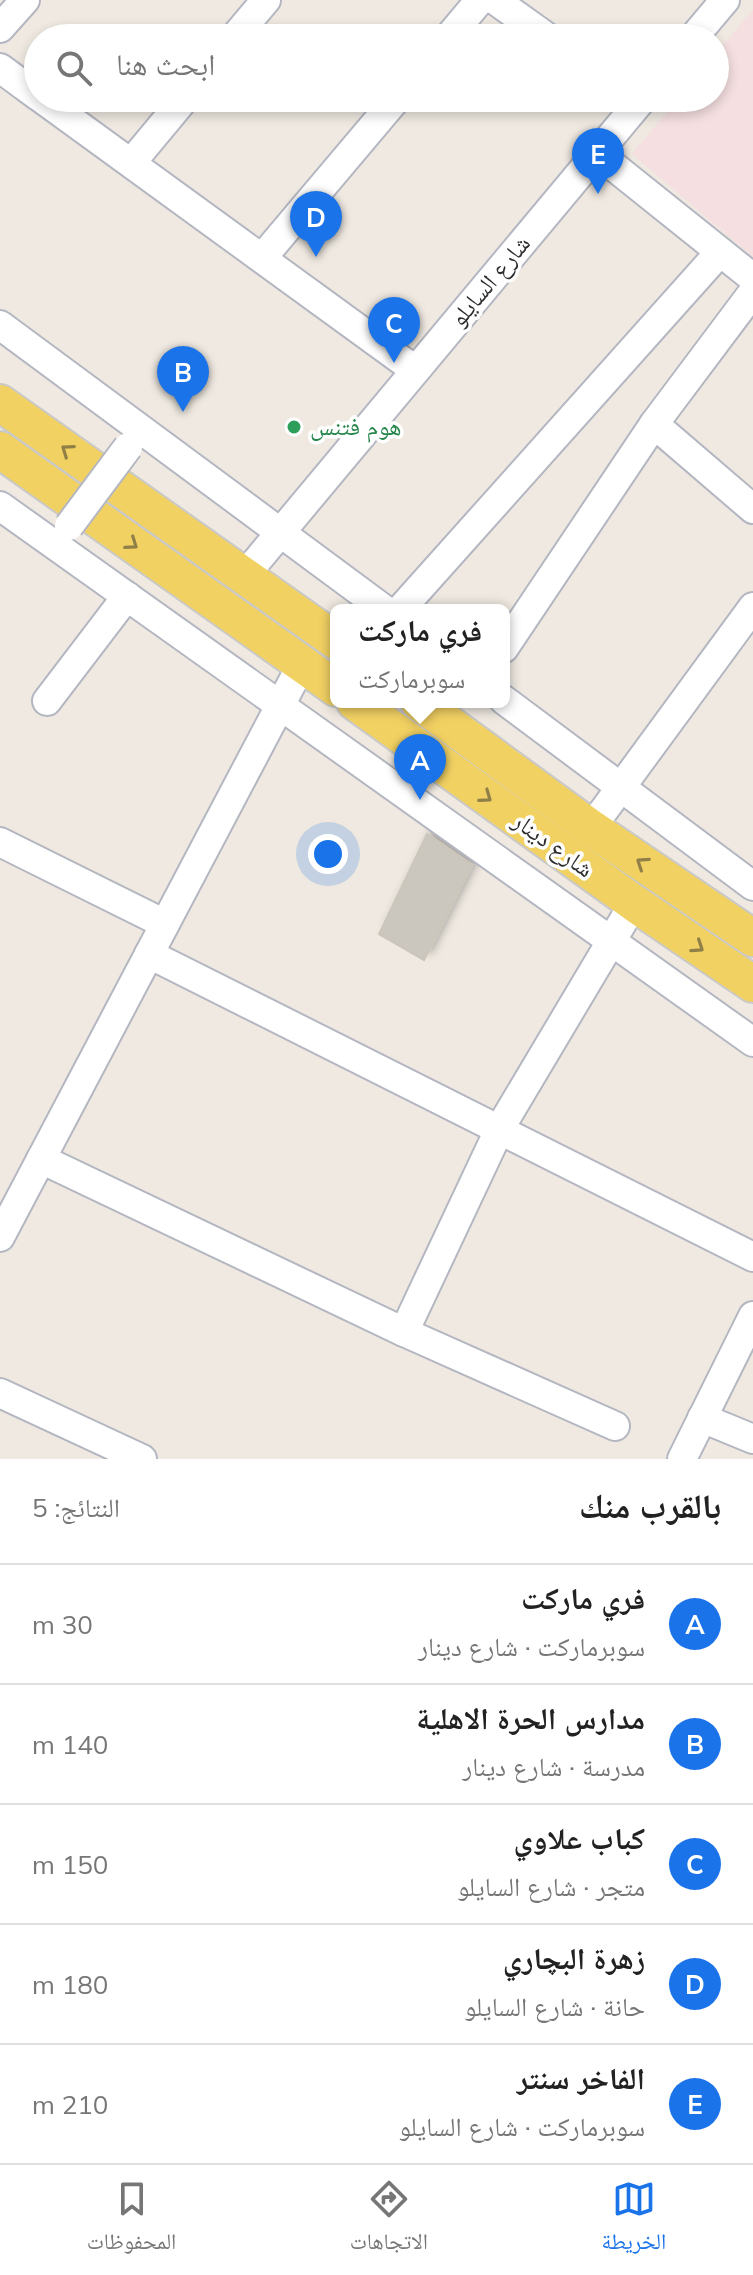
<!DOCTYPE html>
<html lang="ar">
<head>
<meta charset="utf-8">
<style>
  body { margin:0; font-family:Mulish,"Noto Naskh Arabic",sans-serif; background:#f2f2f2; color:#222; direction:rtl }
  .you { position:absolute; left:328px; top:854px; width:28px; height:28px; margin:-20px; border:6px solid #fff; border-radius:50%; background:#1a73e8; box-shadow:0 0 0 12px #1a73e833 }
  .badge { display:grid; place-items:center; width:52px; height:52px; border-radius:50%; background:#1a73e8; color:#fff; font-size:26px; font-weight:700 }
  .pin { position:absolute; translate:-50% -66px; filter:drop-shadow(0 2px 4px #0008) }
  .pin::after { content:''; position:absolute; top:42px; width:28px; height:24px; background:inherit; clip-path:polygon(0 0,100% 0,50% 100%) }
  .popup { position:absolute; left:330px; top:604px; width:180px; height:104px; box-sizing:border-box; display:grid; place-content:center; border-radius:12px; background:#fff; filter:drop-shadow(0 2px 6px #0005); font-size:26px; white-space:nowrap; color:#767676 }
  .popup b { font-size:30px; color:#222 }
  .popup::after { content:''; position:absolute; left:50%; top:100%; margin-left:-16px; border:16px solid transparent; border-top-color:#fff }
  .list { margin:0; padding:0; list-style:none }
  h2 { display:flex; justify-content:space-between; align-items:center; height:104px; margin:0; padding:0 32px; font-size:34px }
  h2 small { font-size:26px; font-weight:400; color:#767676 }
  .list li { display:grid; grid-template-columns:52px 1fr auto; gap:24px; align-items:center; box-sizing:border-box; height:120px; padding:0 32px; border-top:2px solid #e0e0e0 }
  .list b { display:block; font-size:30px; white-space:nowrap }
  .list p { margin:0; font-size:26px; white-space:nowrap; color:#767676 }
  .list em { font-size:26px; font-style:normal; color:#767676 }
  .icon { flex:none; width:44px; height:44px; fill:none; stroke:currentColor; stroke-width:2; stroke-linecap:round; stroke-linejoin:round }
  .map { position:relative; flex:none; width:753px; height:1459px; overflow:hidden; direction:ltr }
  .search { position:absolute; background:#fff; box-shadow:0 4px 12px #0003; left:24px; right:24px; top:24px; height:88px; display:flex; align-items:center; gap:20px; box-sizing:border-box; padding:0 28px; border-radius:44px; color:#767676; font-size:30px }
  .sheet { height:704px; background:#fff }
  nav { display:flex; justify-content:space-around; align-items:center; box-sizing:border-box; height:112px; border-top:2px solid #e0e0e0; background:#fff; font-size:22px; color:#767676 }
  nav a { display:grid; justify-items:center; gap:4px }
  nav .on { color:#1a73e8 }
  .map>svg:first-child { display:block }
  .medical { fill:#f5dfe0 }
  .building { fill:#cbc7bf; stroke:#cbc5ba; stroke-width:2; filter:url(#shadow) }
  .lines { fill:none; stroke-linecap:round; stroke-linejoin:round }
  .minor-casing { stroke:#b4b7c1; stroke-width:32 }
  .major-casing { stroke:#c9c9c9; stroke-width:40 }
  .minor { stroke:#fff; stroke-width:28 }
  .major { stroke:#f2d163; stroke-width:36 }
  .minor-bridge-casing { stroke:#b4b7c1; stroke-width:32; stroke-linecap:butt }
  .minor-bridge { stroke:#fff; stroke-width:28 }
  .oneway { stroke:#908048 }
  .leisure-dot { fill:#2e9e5b; stroke:#fff; stroke-width:3 }
  .labels { text-anchor:middle; stroke-width:7; stroke-linejoin:round; paint-order:stroke }
  .street-label { font-size:24px; fill:#2e2e2e; stroke:#fff }
  .leisure-label { font-size:24px; fill:#27864d; stroke:#fff; text-anchor:start }
</style>
</head>
<body>
<div class="map">
<svg width="753" height="1459" viewBox="0 0 753 1459">
  <defs>
    <filter id="shadow"><feDropShadow dx="7" dy="-7" stdDeviation="4" flood-color="#0004"/></filter>
  </defs>
  <rect width="100%" height="100%" fill="#efe9e1"/>
  <polygon class="medical" points="753,10 753,257 632,154 679,98 715,98 715,55"/>
  <polygon class="building" points="427,834 472,865 424,960 379,934"/>
  <g class="lines">
    <g class="minor-casing">
      <g id="minor">
        <polyline points="495,0 548,38"/>
        <polyline points="0,28 25,0"/>
        <polyline points="234,38 266,0"/>
        <polyline points="448,38 480,0"/>
        <polyline points="693,38 725,0"/>
        <polyline points="0,68 38,96"/>
        <polyline points="41,98 415,370"/>
        <polyline points="597,153 753,278"/>
        <polyline points="131,163 185,98"/>
        <polyline points="262,258 397,98"/>
        <polyline points="0,325 385,610"/>
        <polyline points="654,424 753,509"/>
        <polyline points="0,506 753,1042"/>
        <polyline points="245,575 643,98"/>
        <polyline points="400,610 720,252"/>
        <polyline points="504,648 654,424 753,292"/>
        <polyline points="504,700 753,886"/>
        <polyline points="47,701 127,596"/>
        <polyline points="591,828 753,607"/>
        <polyline points="0,842 165,924"/>
        <polyline points="149,954 753,1257"/>
        <polyline points="41,1159 404,1332 615,1426"/>
        <polyline points="0,1237 302,664"/>
        <polyline points="404,1332 500,1128 634,903"/>
        <polyline points="0,1393 142,1459"/>
        <polyline points="702,1418 753,1439"/>
        <polyline points="682,1459 753,1316"/>
      </g>
    </g>
    <g class="major-casing">
      <g id="major">
        <polyline points="0,403 336,641"/>
        <polyline points="0,450 336,688"/>
        <polyline points="355,702 634,903 753,984"/>
        <polyline points="419,702 591,828 753,938"/>
      </g>
    </g>
    <use href="#minor" class="minor"/>
    <use href="#major" class="major"/>
    <g class="minor-bridge-casing">
      <polyline id="minor-bridge" points="69,526 128,447"/>
    </g>
    <use href="#minor-bridge" class="minor-bridge"/>
  </g>
  <defs><path id="oneway-chevron" d="M-2-3.5L2.5 0L-2 3.5" fill="none" stroke-width="1.6" stroke-linecap="round" stroke-linejoin="round" transform="scale(2)"/></defs>
  <g class="oneway">
    <use href="#oneway-chevron" transform="translate(67 450) rotate(-145)"/>
    <use href="#oneway-chevron" transform="translate(132 544) rotate(35)"/>
    <use href="#oneway-chevron" transform="translate(486 797) rotate(36)"/>
    <use href="#oneway-chevron" transform="translate(642 863) rotate(-146)"/>
    <use href="#oneway-chevron" transform="translate(698 947) rotate(34)"/>
  </g>
  <circle class="leisure-dot" cx="294" cy="427" r="8"/>
  <g class="labels">
    <g class="street-label">
      <text transform="translate(490 281) rotate(-50)" y="8">شارع السايلو</text>
      <text transform="translate(553 845) rotate(36)" y="8">شارع دينار</text>
    </g>
    <g class="leisure-label">
      <text x="310" y="435">هوم فتنس</text>
    </g>
  </g>
</svg>
<div class="you"></div>
<div class="pin badge" style="left:420px;top:800px">A</div>
<div class="popup"><b>فري ماركت</b>سوبرماركت</div>
<div class="pin badge" style="left:183px;top:412px">B</div>
<div class="pin badge" style="left:394px;top:363px">C</div>
<div class="pin badge" style="left:316px;top:257px">D</div>
<div class="pin badge" style="left:598px;top:194px">E</div>
<div class="search"><svg class="icon" aria-label="search" viewBox="0 0 24 24"><circle cx="10" cy="10" r="6"/><path d="M15 15l6 6"/></svg>ابحث هنا</div>
</div>
<section class="sheet">
<h2>بالقرب منك<small>النتائج: 5</small></h2>
<ul class="list">
<li><span class="badge">A</span><div><b>فري ماركت</b><p>سوبرماركت · شارع دينار</p></div><em>30 m</em></li>
<li><span class="badge">B</span><div><b>مدارس الحرة الاهلية</b><p>مدرسة · شارع دينار</p></div><em>140 m</em></li>
<li><span class="badge">C</span><div><b>كباب علاوي</b><p>متجر · شارع السايلو</p></div><em>150 m</em></li>
<li><span class="badge">D</span><div><b>زهرة البچاري</b><p>حانة · شارع السايلو</p></div><em>180 m</em></li>
<li><span class="badge">E</span><div><b>الفاخر سنتر</b><p>سوبرماركت · شارع السايلو</p></div><em>210 m</em></li>
</ul>
</section>
<nav>
<a class="on"><svg class="icon" aria-label="map" viewBox="0 0 24 24"><path d="M3 6l6-2 6 2 6-2v14l-6 2-6-2-6 2zM9 4v14M15 6v14"/></svg>الخريطة</a>
<a><svg class="icon" aria-label="directions" viewBox="0 0 24 24"><path d="M12 3l9 9-9 9-9-9zM9 14v-3h6M13 9l2 2-2 2"/></svg>الاتجاهات</a>
<a><svg class="icon" aria-label="saved" viewBox="0 0 24 24"><path d="M7 4h10v16l-5-4-5 4z"/></svg>المحفوظات</a>
</nav>
</body>
</html>
